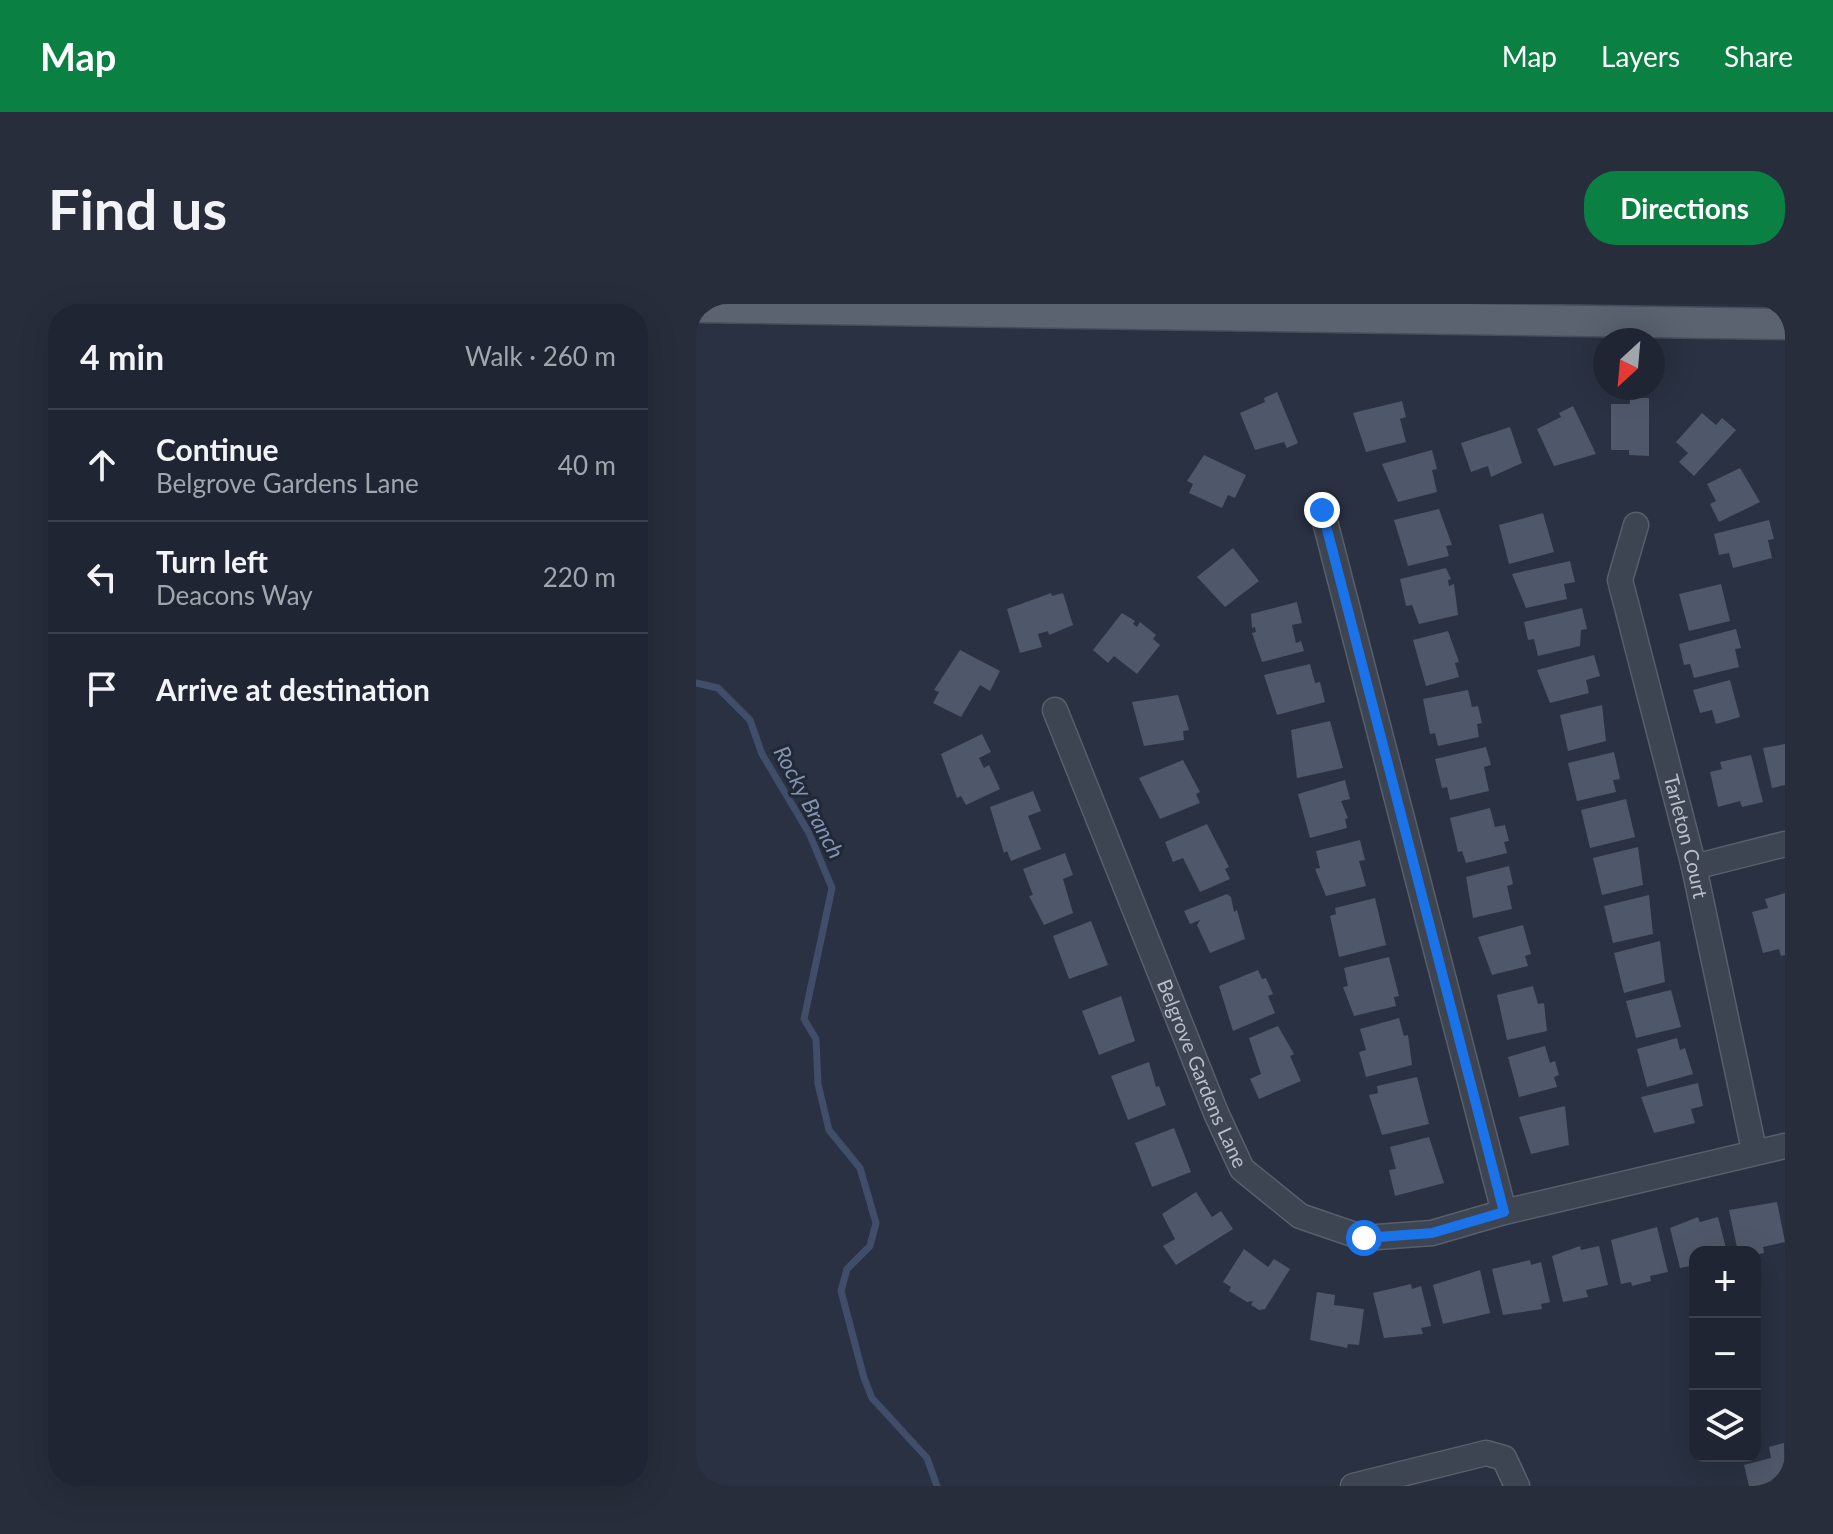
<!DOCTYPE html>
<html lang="en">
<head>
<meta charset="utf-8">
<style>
  body { margin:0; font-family:Lato,sans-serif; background:#272d3a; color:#f1f3f6 }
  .controls { position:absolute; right:24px; bottom:24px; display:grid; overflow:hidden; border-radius:16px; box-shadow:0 8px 32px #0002 }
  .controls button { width:72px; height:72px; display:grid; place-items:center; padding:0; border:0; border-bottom:2px solid #3c424d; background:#1f2532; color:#f1f3f6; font:40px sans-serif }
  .compass { position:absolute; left:897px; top:24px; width:72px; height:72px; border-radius:50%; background:#1f2532; box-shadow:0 8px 32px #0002; rotate:206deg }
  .stop { position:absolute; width:24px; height:24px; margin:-18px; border:6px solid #1a73e8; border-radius:50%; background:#fff }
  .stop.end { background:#1a73e8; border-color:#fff; box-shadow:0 2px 8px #0008 }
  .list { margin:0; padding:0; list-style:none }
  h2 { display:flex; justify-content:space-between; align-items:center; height:104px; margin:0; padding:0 32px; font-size:34px }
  h2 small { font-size:26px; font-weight:400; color:#a1a5ac }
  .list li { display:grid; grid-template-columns:52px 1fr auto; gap:24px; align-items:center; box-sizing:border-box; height:112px; padding:0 32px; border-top:2px solid #3c424d }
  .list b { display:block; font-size:30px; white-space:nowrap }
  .list p { margin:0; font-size:26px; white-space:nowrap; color:#a1a5ac }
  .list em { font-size:26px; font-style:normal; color:#a1a5ac }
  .icon { flex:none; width:44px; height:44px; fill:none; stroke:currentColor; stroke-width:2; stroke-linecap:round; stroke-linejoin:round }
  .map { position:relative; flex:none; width:1089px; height:1182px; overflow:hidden; border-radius:32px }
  header { display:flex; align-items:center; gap:48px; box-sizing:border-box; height:112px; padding:0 40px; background:#0b8043; color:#fff }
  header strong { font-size:38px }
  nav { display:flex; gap:44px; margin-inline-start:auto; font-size:28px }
  .intro { display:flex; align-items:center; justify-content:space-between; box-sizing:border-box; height:192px; padding:0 48px }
  h1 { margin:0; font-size:56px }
  .button { padding:20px 36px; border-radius:32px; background:#0b8043; color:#fff; font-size:28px; font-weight:700 }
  main { display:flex; gap:48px; padding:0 48px }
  aside { flex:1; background:#1f2532; border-radius:32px; box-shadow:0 8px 32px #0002 }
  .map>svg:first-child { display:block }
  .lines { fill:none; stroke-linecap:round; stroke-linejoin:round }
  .stream { stroke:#404e6a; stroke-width:7 }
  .building { fill:#4f586a }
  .minor-casing { stroke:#585f6c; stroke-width:27 }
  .major-casing { stroke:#474d5b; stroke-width:33 }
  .minor { stroke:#3d4452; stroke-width:24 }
  .major { stroke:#5b6371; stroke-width:30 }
  .route { stroke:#1a73e8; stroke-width:10 }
  .labels { text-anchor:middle; stroke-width:6; stroke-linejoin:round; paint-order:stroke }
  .street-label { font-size:20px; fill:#babfcb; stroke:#212937 }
  .water-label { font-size:22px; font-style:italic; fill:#8493b1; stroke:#212937 }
</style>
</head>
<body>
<header>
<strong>Map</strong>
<nav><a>Map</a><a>Layers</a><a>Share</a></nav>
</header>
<div class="intro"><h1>Find us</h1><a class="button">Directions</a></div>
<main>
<aside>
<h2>4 min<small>Walk · 260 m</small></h2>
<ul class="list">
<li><svg class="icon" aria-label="ahead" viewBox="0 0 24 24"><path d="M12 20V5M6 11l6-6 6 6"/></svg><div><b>Continue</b><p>Belgrove Gardens Lane</p></div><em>40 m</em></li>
<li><svg class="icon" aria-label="left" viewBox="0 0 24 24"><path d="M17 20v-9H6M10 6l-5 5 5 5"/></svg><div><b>Turn left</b><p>Deacons Way</p></div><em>220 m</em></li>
<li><svg class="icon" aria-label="arrive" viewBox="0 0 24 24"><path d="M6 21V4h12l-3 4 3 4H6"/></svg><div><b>Arrive at destination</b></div></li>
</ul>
</aside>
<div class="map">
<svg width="1089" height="1182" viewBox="0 0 1089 1182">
  <rect width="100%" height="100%" fill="#293142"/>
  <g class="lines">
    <polyline class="stream" points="0,379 22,384 54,416 66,450 113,529 136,584 108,715 120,735 122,780 133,826 164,864 180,919 174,942 151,965 145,987 168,1074 176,1094 231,1154 241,1182"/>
  </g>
  <g class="building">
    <polygon points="581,88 602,139 591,144 588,138 559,146 544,109 569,98 568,94"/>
    <polygon points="934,94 953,94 953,152 933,151 933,146 915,146 915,100 934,100"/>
    <polygon points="706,97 710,113 704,115 710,138 670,148 657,109"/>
    <polygon points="877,102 900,150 858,162 841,125 865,113 863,109"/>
    <polygon points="1006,109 1020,121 1026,114 1040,126 998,172 983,158 992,149 980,138"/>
    <polygon points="814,123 826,159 795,173 792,162 775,168 765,139"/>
    <polygon points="736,146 741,165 736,166 741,188 702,198 686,160"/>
    <polygon points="508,151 550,171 539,194 532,191 526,204 493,189 497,180 491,177"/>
    <polygon points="1044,164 1064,198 1023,218 1014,200 1020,197 1011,180"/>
    <polygon points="743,205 756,241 750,242 753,252 712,262 698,216"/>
    <polygon points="847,209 858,248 813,260 803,221"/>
    <polygon points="1073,216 1078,235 1072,236 1076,254 1037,264 1033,249 1023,251 1018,230"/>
    <polygon points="537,244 563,277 529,303 501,273"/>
    <polygon points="874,257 879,278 868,280 871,295 830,304 816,270"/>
    <polygon points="750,264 755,275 752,276 753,282 758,280 762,311 723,320 716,301 710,302 704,275"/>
    <polygon points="1025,280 1034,317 993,327 983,290"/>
    <polygon points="355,289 356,292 367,289 377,321 353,331 352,327 342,330 346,343 324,349 311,305"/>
    <polygon points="601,298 606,319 596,321 600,339 605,337 608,347 566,358 556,329 560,328 559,323 556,324 555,310"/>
    <polygon points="886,304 891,325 885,326 884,342 842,352 838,335 832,336 828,318"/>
    <polygon points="426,309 439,317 437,320 441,323 444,318 460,331 457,335 464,341 441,370 418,352 412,359 397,346"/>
    <polygon points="1040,325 1045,344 1039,345 1043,363 998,374 994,360 988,361 983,340"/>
    <polygon points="752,327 763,358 759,359 763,373 730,382 717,336"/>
    <polygon points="264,346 304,367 294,387 284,381 265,413 237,399 243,388 238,386"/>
    <polygon points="898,351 904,372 890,376 893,389 854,399 841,366"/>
    <polygon points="614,360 619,379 624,378 629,398 581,411 568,371"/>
    <polygon points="1034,376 1044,413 1020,420 1016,406 1004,409 997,386"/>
    <polygon points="772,386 776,403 782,402 786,419 781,420 783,433 742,442 739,429 734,430 727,395"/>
    <polygon points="482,391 493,426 487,427 488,436 448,442 436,398"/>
    <polygon points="906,401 910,437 872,447 864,411"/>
    <polygon points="634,417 647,464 601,474 595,426"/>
    <polygon points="286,430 295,448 283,454 288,464 293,461 304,485 270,501 265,492 261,494 245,450"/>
    <polygon points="1089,440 1089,481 1076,484 1067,444"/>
    <polygon points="790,443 795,461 788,463 793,487 754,496 751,483 746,484 739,455"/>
    <polygon points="918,448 924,475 917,476 920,488 881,497 872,459"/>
    <polygon points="1055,451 1067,498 1046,503 1044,497 1022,503 1014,468 1026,465 1024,458"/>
    <polygon points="487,456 504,488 500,490 504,499 464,515 443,474"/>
    <polygon points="649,476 654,495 645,497 652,514 649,515 651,524 614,534 602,490"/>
    <polygon points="337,487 345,507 332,512 345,545 315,557 311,547 308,549 294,503"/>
    <polygon points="930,495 939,533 894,544 885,506"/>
    <polygon points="794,504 799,523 809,521 813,537 808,538 811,549 770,559 766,547 762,548 754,514"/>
    <polygon points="511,520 533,563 529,565 534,575 504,588 487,554 477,558 469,538"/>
    <polygon points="664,536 669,556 663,557 670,582 630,592 619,565 624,564 620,547"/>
    <polygon points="942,543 947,581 906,591 897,554"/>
    <polygon points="369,549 377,571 367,575 377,609 348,621 333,592 337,591 327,565"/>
    <polygon points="813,562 817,580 811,582 816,605 777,614 770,573"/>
    <polygon points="1089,589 1089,651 1085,652 1083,645 1067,649 1056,608 1072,604 1069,595"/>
    <polygon points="531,590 535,593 538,608 541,606 549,635 514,649 501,621 504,616 494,620 488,607"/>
    <polygon points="953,591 957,630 917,639 908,602"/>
    <polygon points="679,594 690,641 643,653 634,612 640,610 639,604"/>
    <polygon points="395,617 412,661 373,675 357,632"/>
    <polygon points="827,621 835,650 829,652 832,662 796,671 782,633"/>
    <polygon points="964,637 969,678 928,689 918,649"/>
    <polygon points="693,653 703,692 698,693 700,702 658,712 647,683 652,682 648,664"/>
    <polygon points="562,666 566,675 570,674 577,690 572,692 579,709 537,727 523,682"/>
    <polygon points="837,682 842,700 848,699 851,727 811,736 801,691"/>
    <polygon points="975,686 985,723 940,734 930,697"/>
    <polygon points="425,692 439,737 403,751 386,707"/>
    <polygon points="703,714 708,732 712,731 716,761 670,773 663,748 670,746 664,725"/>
    <polygon points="582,722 598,750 594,752 605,777 563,795 554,775 565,770 553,734"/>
    <polygon points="981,734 984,746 989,744 997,770 951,783 941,745"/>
    <polygon points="849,742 854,759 859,757 863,771 858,773 861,783 823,793 812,753"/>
    <polygon points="453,758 460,783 463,782 470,801 432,816 415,772"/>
    <polygon points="721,773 733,820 686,831 673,791 682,789 681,782"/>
    <polygon points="1002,779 1007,802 995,805 999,819 958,829 945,793"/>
    <polygon points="869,802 873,841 835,850 823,813"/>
    <polygon points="478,824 495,868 456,883 439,839"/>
    <polygon points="733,833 748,879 699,892 693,866 700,865 694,843"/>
    <polygon points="500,888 516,913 525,907 537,925 480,961 467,942 479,935 466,910"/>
    <polygon points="1081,898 1089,938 1067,943 1068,949 1059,951 1059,948 1042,948 1033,906"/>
    <polygon points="1002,913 1004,918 1022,913 1031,948 999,948 999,961 984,964 974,924"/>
    <polygon points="961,923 972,968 954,972 955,977 936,982 935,978 925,980 915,936"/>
    <polygon points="884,942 885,946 903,942 912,981 890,986 892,993 867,998 856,952"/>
    <polygon points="548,945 572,963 578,955 594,965 569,1005 563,1006 555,1001 557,997 551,998 533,987 535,983 527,978"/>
    <polygon points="834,956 835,961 845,958 854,998 845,1000 846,1005 807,1011 796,965"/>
    <polygon points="784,966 794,1009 747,1020 737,981"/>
    <polygon points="715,980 716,985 725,982 735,1022 725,1024 727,1030 688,1034 677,989"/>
    <polygon points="621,988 639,991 638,1001 668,1005 663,1041 652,1040 651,1044 614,1036"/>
    <polygon points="1088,1139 1089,1182 1053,1182 1048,1161 1075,1154 1073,1143"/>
  </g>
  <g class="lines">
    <g class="minor-casing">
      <g id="minor">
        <polyline points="626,206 808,908"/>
        <path id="s1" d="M940 221 924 276 998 563 1058 846"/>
        <path id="s2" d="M359 406 520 809 546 865 604 912 668 934 736 929 808 908 1089 842"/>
        <polyline points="998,563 1089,540"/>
        <polyline points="657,1182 790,1149 808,1154 821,1182"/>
      </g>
    </g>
    <g class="major-casing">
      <polyline id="major" points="0,3 1089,20"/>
    </g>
    <use href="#minor" class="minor"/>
    <use href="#major" class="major"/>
  </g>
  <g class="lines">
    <polyline class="route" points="626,206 808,908 736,929 668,934"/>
  </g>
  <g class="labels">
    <g class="street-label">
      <text dy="7" stroke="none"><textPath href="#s1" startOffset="322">Tarleton Court</textPath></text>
      <text dy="7" stroke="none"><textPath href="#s2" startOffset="392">Belgrove Gardens Lane</textPath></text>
    </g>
    <g class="water-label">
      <text transform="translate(113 498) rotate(62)" y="8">Rocky Branch</text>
    </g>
  </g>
</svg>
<div class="controls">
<button>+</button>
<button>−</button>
<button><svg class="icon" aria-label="layers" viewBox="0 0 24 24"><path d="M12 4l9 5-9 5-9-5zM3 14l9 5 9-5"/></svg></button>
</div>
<svg class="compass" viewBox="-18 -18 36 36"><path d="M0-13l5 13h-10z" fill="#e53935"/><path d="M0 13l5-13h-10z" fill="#a1a5ac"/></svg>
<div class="stop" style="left:668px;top:934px"></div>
<div class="stop end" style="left:626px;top:206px"></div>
</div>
</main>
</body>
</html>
